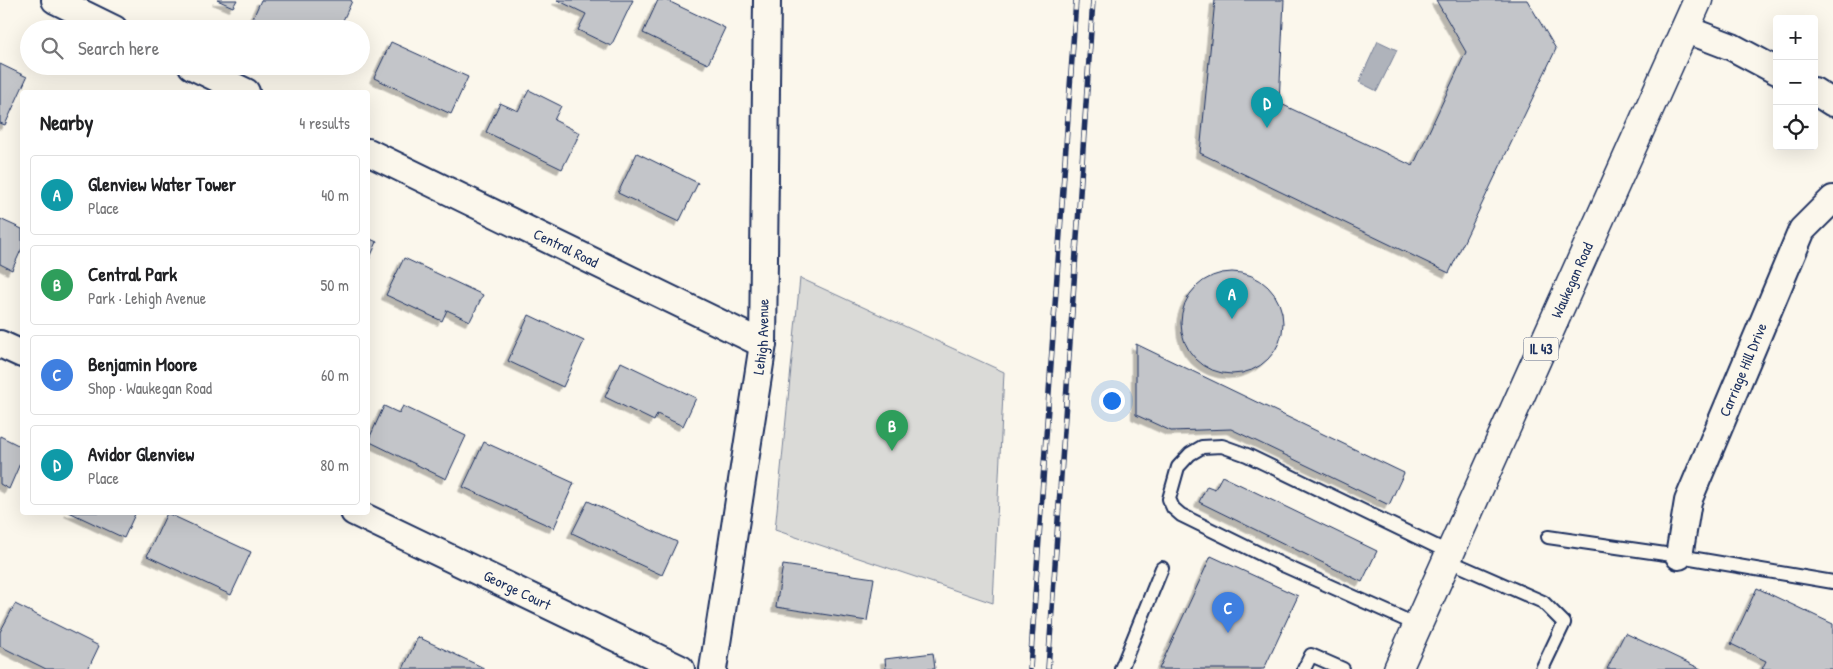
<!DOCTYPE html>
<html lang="en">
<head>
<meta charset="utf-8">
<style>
  body { margin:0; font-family:"Patrick Hand",sans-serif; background:#f6f6f6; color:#202124 }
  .controls { position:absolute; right:15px; top:15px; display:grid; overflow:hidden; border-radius:5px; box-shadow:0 5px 20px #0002 }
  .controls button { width:45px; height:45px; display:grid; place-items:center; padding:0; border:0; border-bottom:1px solid #e0e0e0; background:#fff; color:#202124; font:25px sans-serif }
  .you { position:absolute; left:1111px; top:400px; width:18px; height:18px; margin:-12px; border:4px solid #fff; border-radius:50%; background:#1a73e8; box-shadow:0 0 0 8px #1a73e833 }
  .badge { display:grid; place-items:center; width:32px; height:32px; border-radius:50%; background:#d1495b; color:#fff; font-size:16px; font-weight:700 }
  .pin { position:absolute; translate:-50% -41px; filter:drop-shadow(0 1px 2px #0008) }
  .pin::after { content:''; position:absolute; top:26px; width:18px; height:15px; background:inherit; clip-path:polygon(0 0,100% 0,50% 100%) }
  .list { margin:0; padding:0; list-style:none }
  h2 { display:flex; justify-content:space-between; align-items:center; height:65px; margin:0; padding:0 20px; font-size:21px }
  h2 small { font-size:16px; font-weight:400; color:#757577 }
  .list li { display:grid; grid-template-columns:32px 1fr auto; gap:15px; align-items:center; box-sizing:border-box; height:80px; margin:0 10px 10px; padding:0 10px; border:1px solid #e0e0e0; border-radius:5px }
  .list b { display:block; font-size:19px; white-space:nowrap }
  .list p { margin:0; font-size:16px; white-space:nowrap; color:#757577 }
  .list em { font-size:16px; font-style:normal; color:#757577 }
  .icon { flex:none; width:28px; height:28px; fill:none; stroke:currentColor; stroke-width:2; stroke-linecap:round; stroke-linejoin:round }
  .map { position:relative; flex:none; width:1833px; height:669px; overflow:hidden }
  .search { position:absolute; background:#fff; box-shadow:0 5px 20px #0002; left:20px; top:20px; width:350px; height:55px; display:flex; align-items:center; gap:12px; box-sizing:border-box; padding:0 18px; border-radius:28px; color:#757577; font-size:19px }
  .panel { position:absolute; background:#fff; box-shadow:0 5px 20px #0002; left:20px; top:90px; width:350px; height:425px; border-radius:5px }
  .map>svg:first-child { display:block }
  .green { fill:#dadad7; stroke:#7a849a }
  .water { fill:#afb3bb; stroke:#747e96 }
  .building { fill:#c3c5c9; stroke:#1b2f5e; filter:url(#shadow) }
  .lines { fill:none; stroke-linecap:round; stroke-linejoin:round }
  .lane-casing { stroke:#1b2f5e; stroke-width:16 }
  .street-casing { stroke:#1b2f5e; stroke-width:30 }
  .primary-casing { stroke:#1b2f5e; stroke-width:31 }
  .lane { stroke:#fbf7ec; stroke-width:12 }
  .street { stroke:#fbf7ec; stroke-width:26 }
  .primary { stroke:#fbf7ec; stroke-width:28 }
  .rail-casing { stroke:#1b2f5e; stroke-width:5.5 }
  .rail { stroke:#fbf7ec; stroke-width:4; stroke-dasharray:11; stroke-linecap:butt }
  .labels { text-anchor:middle; stroke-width:4; stroke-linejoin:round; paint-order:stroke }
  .shield { fill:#fbf7ec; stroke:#5e6b89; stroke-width:1 }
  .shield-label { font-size:14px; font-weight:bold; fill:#1b2f5e }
  .street-label { font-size:15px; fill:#1b2f5e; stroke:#fbf7ec }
</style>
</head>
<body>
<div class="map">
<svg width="1833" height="669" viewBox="0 0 1833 669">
  <defs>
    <filter id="shadow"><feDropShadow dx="-4.5" dy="4.5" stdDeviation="0" flood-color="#0004"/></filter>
  </defs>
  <rect width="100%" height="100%" fill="#fbf7ec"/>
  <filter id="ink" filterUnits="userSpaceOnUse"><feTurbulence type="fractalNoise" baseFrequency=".02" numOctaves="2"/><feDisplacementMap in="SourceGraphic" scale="10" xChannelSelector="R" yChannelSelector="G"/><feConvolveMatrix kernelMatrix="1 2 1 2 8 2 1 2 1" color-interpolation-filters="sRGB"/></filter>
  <g filter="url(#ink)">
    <polygon class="green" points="800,278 1004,372 993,603 775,530"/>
    <polygon class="water" points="1378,41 1397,50 1377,91 1359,82"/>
    <g class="building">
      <polygon points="217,0 237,0 233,7"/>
      <polygon points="261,0 350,0 352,1 339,29 275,29 253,18"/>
      <polygon points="557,0 633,0 611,46 578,30 586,14"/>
      <polygon points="658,0 666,0 725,28 708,64 643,33"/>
      <polygon points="1215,0 1284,0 1279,103 1413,166 1466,52 1436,0 1527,0 1556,49 1449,273 1200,153"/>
      <polygon points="391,42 468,77 451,114 374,78"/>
      <polygon points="0,64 27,77 5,125 0,123"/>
      <polygon points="529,90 561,106 554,120 580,133 562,169 486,132 500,103 518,111"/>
      <polygon points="637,153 698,183 679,222 618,193"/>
      <polygon points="0,219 22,229 22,248 12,270 0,264"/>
      <polygon points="368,238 377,242 368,262"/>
      <polygon points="404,258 483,295 470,321 447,310 442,321 386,295"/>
      <circle cx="1232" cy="323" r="51"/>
      <polygon points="529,315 584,341 563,387 508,361"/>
      <polygon points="1136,344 1404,473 1389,505 1231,429 1171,431 1136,415"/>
      <polygon points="621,362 696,398 683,426 657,414 654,421 605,397"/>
      <polygon points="384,406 399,413 403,406 466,436 446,479 368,441"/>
      <polygon points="0,436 22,447 22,459 9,489 0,484"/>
      <polygon points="484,442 574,483 554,528 463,487"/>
      <polygon points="1222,476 1377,551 1362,582 1199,502 1207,486 1215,489"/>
      <polygon points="588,501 677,542 662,575 572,533"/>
      <polygon points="69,512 136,512 124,538"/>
      <polygon points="167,513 251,552 231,595 147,556"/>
      <polygon points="1211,556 1298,596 1264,669 1159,669"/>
      <polygon points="783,565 874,578 867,621 776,607"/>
      <polygon points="1757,588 1833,624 1833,669 1762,669 1766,661 1731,644"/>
      <polygon points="15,604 99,646 88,669 46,669 0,646 0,632"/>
      <polygon points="1625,633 1701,669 1607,669"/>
      <polygon points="418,637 484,668 484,669 403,669"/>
      <polygon points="933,653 935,669 886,669 885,659"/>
    </g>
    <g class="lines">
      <g class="lane-casing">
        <g id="lane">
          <polyline points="1548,537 1679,556 1833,582"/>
          <polyline points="1447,560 1543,602 1564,623 1542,669"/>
          <polyline points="1417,625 1285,566 1181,515 1173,508 1169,499 1178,467 1190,454 1202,447 1222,446 1247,455 1450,553"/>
          <polyline points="1121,669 1162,568"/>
          <polyline points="1304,669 1311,655 1343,669"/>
        </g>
      </g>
      <g class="street-casing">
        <g id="street">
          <polyline points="55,0 114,29"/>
          <polyline points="1685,29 1732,47 1777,71"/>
          <polyline points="192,66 246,92"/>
          <polyline points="1814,91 1833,103"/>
          <path id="s1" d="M368 152 763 344"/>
          <polyline points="0,344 22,354"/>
          <path id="s2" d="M354 512 681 669"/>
          <path id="s3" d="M1679 556 1688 501 1802 230 1833 199"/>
          <path id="s4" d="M713 669 763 344 767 0"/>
        </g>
      </g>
      <g class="primary-casing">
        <g id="primary">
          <path id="s5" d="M1398 669 1698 0"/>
        </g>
      </g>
      <use href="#lane" class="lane"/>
      <use href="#street" class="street"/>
      <use href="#primary" class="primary"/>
      <g class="rail-casing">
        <g id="rail">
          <polyline points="1030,669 1076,0"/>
          <polyline points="1048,669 1093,0"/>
        </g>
      </g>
      <use href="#rail" class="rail"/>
    </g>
  </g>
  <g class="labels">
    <rect class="shield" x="1523.5" y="337.5" width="35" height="23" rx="4"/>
    <g class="shield-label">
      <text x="1541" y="354">IL 43</text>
    </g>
    <g class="street-label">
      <text dy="5" stroke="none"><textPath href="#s1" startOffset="220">Central Road</textPath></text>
      <text dy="5" stroke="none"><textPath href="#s5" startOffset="426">Waukegan Road</textPath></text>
      <text dy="5" stroke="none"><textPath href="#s4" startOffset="336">Lehigh Avenue</textPath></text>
      <text dy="5" stroke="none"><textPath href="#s3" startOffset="198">Carriage Hill Drive</textPath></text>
      <text dy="5" stroke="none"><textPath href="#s2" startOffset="181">George Court</textPath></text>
    </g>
  </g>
</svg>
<div class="controls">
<button>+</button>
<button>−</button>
<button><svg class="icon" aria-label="locate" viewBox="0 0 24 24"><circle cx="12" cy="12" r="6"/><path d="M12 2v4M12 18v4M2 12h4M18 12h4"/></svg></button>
</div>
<div class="you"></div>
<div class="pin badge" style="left:1232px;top:319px;background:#0f9aa8">A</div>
<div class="pin badge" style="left:892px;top:451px;background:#2e9e5b">B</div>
<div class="pin badge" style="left:1228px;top:633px;background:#3f7fe0">C</div>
<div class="pin badge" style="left:1267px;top:128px;background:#0f9aa8">D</div>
<div class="search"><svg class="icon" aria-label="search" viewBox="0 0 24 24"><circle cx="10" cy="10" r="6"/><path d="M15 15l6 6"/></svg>Search here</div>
<section class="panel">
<h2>Nearby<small>4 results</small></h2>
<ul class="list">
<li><span class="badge" style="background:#0f9aa8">A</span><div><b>Glenview Water Tower</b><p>Place</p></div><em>40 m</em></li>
<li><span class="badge" style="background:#2e9e5b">B</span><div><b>Central Park</b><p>Park · Lehigh Avenue</p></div><em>50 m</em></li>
<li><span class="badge" style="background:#3f7fe0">C</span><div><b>Benjamin Moore</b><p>Shop · Waukegan Road</p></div><em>60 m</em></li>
<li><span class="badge" style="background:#0f9aa8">D</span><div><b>Avidor Glenview</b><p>Place</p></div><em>80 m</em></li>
</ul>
</section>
</div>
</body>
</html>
